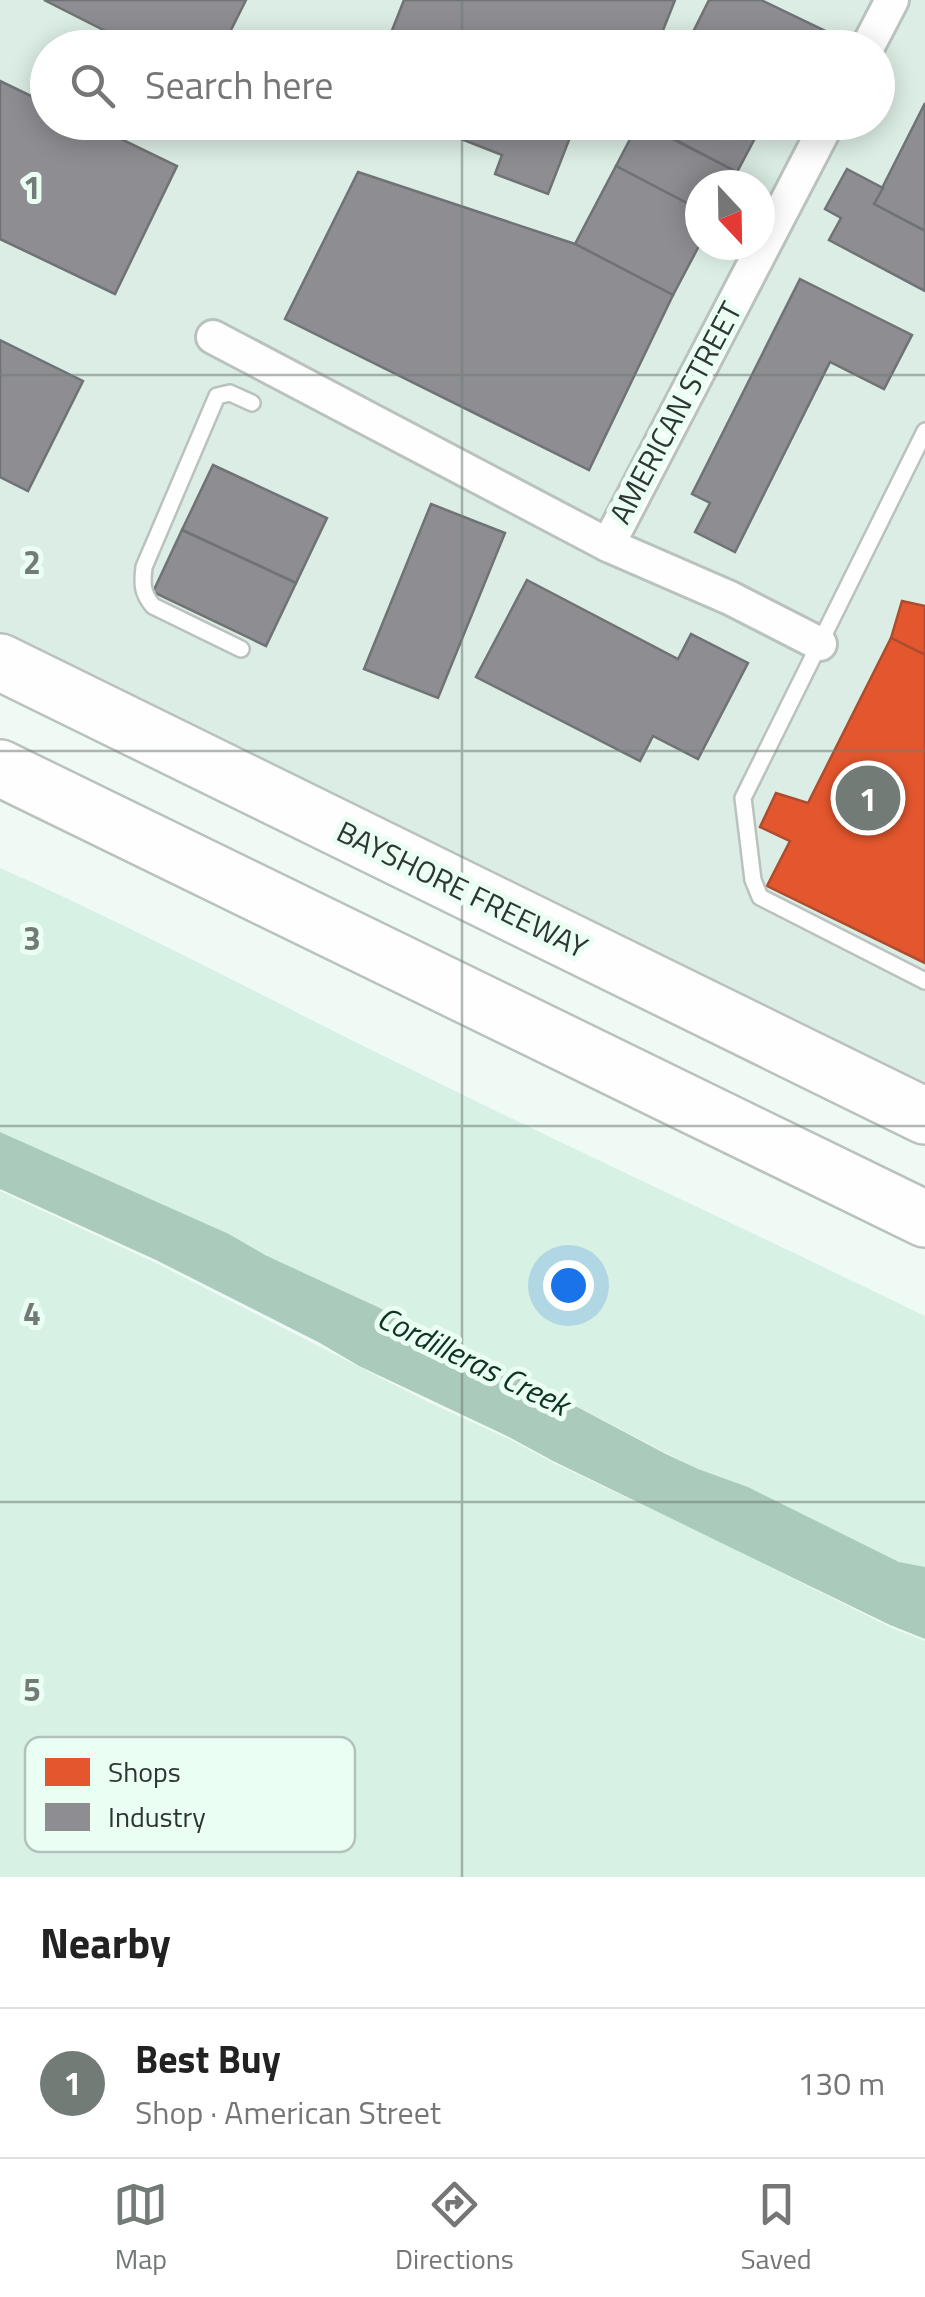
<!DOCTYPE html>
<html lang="en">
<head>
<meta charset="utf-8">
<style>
  body { margin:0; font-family:"Titillium Web",sans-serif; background:#f6f6f6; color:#222 }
  .compass { position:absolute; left:685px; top:170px; width:90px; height:90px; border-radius:50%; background:#fff; box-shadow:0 5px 25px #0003; rotate:158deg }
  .you { position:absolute; left:568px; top:1285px; width:35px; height:35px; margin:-25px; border:8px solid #fff; border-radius:50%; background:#1a73e8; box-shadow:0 0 0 15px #1a73e833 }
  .badge { display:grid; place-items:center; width:65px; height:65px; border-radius:50%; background:#727b76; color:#fff; font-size:32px; font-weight:700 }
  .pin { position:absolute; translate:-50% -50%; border:5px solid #fff; box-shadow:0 2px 10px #0006 }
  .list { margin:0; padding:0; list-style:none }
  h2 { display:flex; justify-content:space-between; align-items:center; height:130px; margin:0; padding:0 40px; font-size:42px }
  h2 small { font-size:32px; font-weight:400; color:#767676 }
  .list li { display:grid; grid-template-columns:65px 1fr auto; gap:30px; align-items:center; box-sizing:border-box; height:150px; padding:0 40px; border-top:2px solid #e0e0e0 }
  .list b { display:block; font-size:38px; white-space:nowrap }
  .list p { margin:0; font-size:32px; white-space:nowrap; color:#767676 }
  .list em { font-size:32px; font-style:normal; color:#767676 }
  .icon { flex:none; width:55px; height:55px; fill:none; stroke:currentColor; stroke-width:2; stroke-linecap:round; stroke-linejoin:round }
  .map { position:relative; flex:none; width:925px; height:1877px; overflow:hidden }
  .search { position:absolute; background:#fff; box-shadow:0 5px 25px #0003; left:30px; right:30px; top:30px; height:110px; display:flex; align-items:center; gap:25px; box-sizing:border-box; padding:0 35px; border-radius:55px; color:#767676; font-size:38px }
  .sheet { height:280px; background:#fff }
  nav { display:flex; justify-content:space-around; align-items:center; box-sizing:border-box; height:140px; border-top:2px solid #e0e0e0; background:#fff; font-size:28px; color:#767676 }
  nav a { display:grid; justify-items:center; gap:5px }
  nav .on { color:#727b76 }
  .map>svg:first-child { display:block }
  .built { fill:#dbede4; fill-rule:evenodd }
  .green { fill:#d7f1e4 }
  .water { fill:#aacbbb }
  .shops { fill:#e4572e; stroke:#ad4d2f; stroke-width:2.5 }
  .industry { fill:#8d8d92; stroke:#707375; stroke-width:2.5 }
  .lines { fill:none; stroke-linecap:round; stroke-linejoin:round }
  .lane-casing { stroke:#bac2be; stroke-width:20 }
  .street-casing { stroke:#bac2be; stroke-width:38 }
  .highway-casing { stroke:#bac2be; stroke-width:60 }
  .lane { stroke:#fdfefd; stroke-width:15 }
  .street { stroke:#fdfefd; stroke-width:32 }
  .highway { stroke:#fdfefd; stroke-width:55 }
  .grid { fill:none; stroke:#727b76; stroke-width:2.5; stroke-opacity:0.55 }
  .labels { text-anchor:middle; stroke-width:10; stroke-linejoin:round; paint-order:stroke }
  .street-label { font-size:30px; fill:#2e3632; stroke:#ebfef4 }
  .water-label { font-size:32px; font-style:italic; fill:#0e3324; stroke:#ebfef4 }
  .key { fill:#ebfef4; stroke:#b2c2ba; stroke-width:2.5 }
  .key-label { font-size:28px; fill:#2e3632 }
  .grid-label { font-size:32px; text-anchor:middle; font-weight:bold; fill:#727b76; stroke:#ebfef4; stroke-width:10; stroke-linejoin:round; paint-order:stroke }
</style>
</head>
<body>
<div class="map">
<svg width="925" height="1877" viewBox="0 0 925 1877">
  <rect width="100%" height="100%" fill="#effaf4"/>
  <path class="built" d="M0 0H925V1087L0 662ZM48 48H878V122H48ZM700 185H760V245H700Z"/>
  <g class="green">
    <path d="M0 868C136 928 267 999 400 1064 574 1150 750 1231 925 1316V1567L899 1562 748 1487 697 1469 532 1383 415 1330 382 1309 265 1255 229 1234 0 1132Z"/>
    <polygon points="0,1191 158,1264 430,1403 509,1439 556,1464 714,1539 892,1628 925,1641 925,1877 0,1877"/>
  </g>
  <polygon class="water" points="0,1132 229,1234 265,1255 382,1309 415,1330 532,1383 666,1454 698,1469 748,1487 899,1562 925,1567 925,1639 890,1625 553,1461 507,1436 359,1366 320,1343 156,1260 0,1189"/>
  <g class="shops">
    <polygon points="902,601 925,606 925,655 891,638"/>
    <polygon points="891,638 925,655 925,963 767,886 790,841 760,827 776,793 808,803"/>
  </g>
  <g class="industry">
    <polygon points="44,0 246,0 222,48 139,48"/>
    <polygon points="404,0 675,0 656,48 631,48 609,39 606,48 385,48"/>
    <polygon points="709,0 761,0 834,35 828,48 694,48 687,44"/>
    <polygon points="0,81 48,104 48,122 86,122 177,166 115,294 0,239"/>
    <polygon points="925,103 925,231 874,204"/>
    <polygon points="418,122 576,122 548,194 495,174 502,155"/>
    <polygon points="639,122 737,172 730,185 700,185 700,210 616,166"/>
    <polygon points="642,122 752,122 761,127 737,172"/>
    <polygon points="616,166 700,210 700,244 673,295 575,244"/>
    <polygon points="847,169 883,188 874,204 925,231 925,291 829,240 841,218 825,209"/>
    <polygon points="358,172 575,244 673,295 589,470 285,319"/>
    <polygon points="800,279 912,335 884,389 830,362 735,552 695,532 710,503 692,494"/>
    <polygon points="0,340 83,381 28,491 0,477"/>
    <polygon points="213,465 327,518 296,583 182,530"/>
    <polygon points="431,504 505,533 438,698 364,669"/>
    <polygon points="182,530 296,583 266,646 153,592"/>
    <polygon points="527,580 678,659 691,634 748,663 698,759 653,736 640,761 476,677"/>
  </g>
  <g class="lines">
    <g class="lane-casing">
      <g id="lane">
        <polyline points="925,431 743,798 753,880 760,897 925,981"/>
        <path d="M241 649 153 606C142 593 142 584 144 567L217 396 230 393 252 403"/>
      </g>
    </g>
    <g class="street-casing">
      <g id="street">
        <polyline points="867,48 892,0"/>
        <polyline points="213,337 608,545 730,598 820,644"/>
        <polyline points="608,545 828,122"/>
      </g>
    </g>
    <g class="highway-casing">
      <g id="highway">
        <polyline points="0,662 925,1116"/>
        <polyline points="0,768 925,1219"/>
      </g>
    </g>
    <use href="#lane" class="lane"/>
    <use href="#street" class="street"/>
    <use href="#highway" class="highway"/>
  </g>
  <path class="grid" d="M462 0V48M462 122V1877M0 375H925M0 751H925M0 1126H925M0 1502H925"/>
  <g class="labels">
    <g class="street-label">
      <text transform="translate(676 413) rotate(-62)" y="10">AMERICAN STREET</text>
      <text transform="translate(462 890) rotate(26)" y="10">BAYSHORE FREEWAY</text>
    </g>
    <g class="water-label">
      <text transform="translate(473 1361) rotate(26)" y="11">Cordilleras Creek</text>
    </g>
  </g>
  <rect x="25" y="1737" width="330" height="115" rx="15" class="key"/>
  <rect x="45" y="1758" width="45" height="28" fill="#e4572e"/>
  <rect x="45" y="1803" width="45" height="28" fill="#8d8d92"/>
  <g class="key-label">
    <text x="108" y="1782">Shops</text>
    <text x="108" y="1827">Industry</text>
  </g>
  <g class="grid-label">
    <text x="32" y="199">1</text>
    <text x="32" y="574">2</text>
    <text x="32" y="950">3</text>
    <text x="32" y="1325">4</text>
    <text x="32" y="1701">5</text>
  </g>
</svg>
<svg class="compass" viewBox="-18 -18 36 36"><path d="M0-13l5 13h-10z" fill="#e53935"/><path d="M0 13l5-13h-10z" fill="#767676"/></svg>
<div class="you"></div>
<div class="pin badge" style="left:868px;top:798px">1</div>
<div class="search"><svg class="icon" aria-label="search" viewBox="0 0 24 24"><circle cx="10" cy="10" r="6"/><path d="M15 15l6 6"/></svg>Search here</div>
</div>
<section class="sheet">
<h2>Nearby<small></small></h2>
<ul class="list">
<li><span class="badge">1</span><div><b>Best Buy</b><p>Shop · American Street</p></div><em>130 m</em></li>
</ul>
</section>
<nav>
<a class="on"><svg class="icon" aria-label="map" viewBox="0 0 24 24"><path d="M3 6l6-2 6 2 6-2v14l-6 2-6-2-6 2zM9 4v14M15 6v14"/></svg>Map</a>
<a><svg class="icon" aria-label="directions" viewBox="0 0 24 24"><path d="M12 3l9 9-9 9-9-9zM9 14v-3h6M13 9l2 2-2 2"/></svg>Directions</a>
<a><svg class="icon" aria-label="saved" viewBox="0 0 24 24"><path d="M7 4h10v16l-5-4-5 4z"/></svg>Saved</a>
</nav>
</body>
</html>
